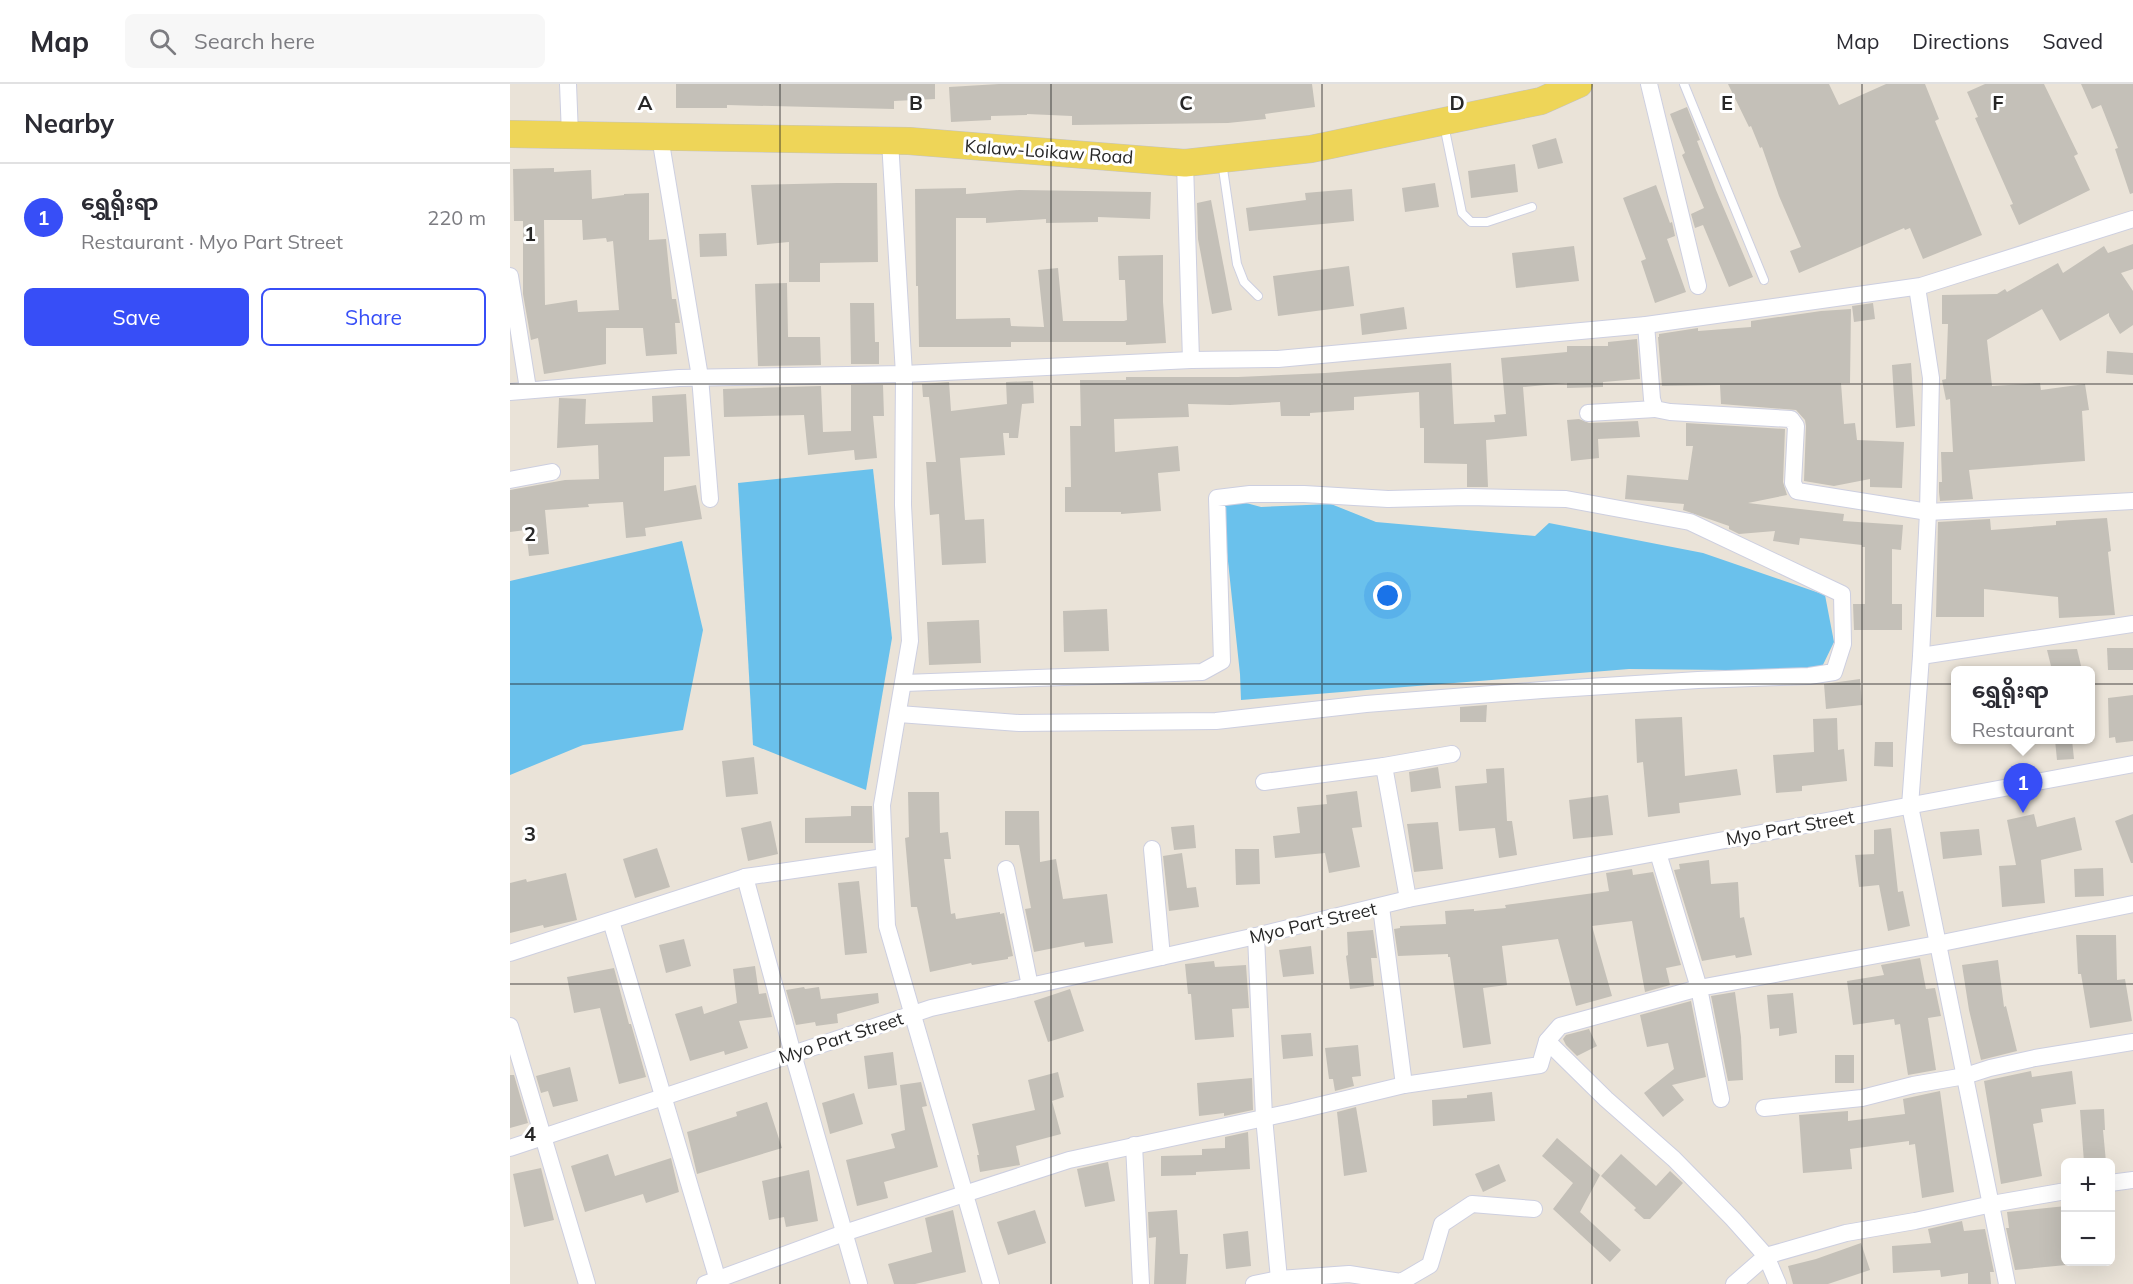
<!DOCTYPE html>
<html lang="en">
<head>
<meta charset="utf-8">
<style>
  body { margin:0; font-family:Mulish,"Noto Sans Myanmar",sans-serif; background:#f7f7f7; color:#2b2b33 }
  .controls { position:absolute; right:18px; bottom:18px; display:grid; overflow:hidden; border-radius:9px; box-shadow:0 6px 24px #0002 }
  .controls button { width:54px; height:54px; display:grid; place-items:center; padding:0; border:0; border-bottom:2px solid #e1e1e2; background:#fff; color:#2b2b33; font:30px sans-serif }
  .you { position:absolute; left:878px; top:512px; width:21px; height:21px; margin:-15px; border:4px solid #fff; border-radius:50%; background:#1a73e8; box-shadow:0 0 0 9px #1a73e833 }
  .badge { display:grid; place-items:center; width:39px; height:39px; border-radius:50%; background:#374ef7; color:#fff; font-size:20px; font-weight:700 }
  .pin { position:absolute; translate:-50% -50px; filter:drop-shadow(0 2px 3px #0008) }
  .pin::after { content:''; position:absolute; top:32px; width:21px; height:18px; background:inherit; clip-path:polygon(0 0,100% 0,50% 100%) }
  .popup { position:absolute; left:1441px; top:582px; width:144px; height:78px; box-sizing:border-box; display:grid; place-content:center; border-radius:9px; background:#fff; filter:drop-shadow(0 2px 4px #0005); font-size:20px; white-space:nowrap; color:#7c7c81 }
  .popup b { font-size:22px; color:#2b2b33 }
  .popup::after { content:''; position:absolute; left:50%; top:100%; margin-left:-12px; border:12px solid transparent; border-top-color:#fff }
  .list { margin:0; padding:0; list-style:none }
  h2 { display:flex; justify-content:space-between; align-items:center; height:78px; margin:0; padding:0 24px; font-size:26px }
  h2 small { font-size:20px; font-weight:400; color:#7c7c81 }
  .list li { display:grid; grid-template-columns:39px 1fr auto; gap:18px; align-items:center; box-sizing:border-box; height:108px; padding:0 24px; border-top:2px solid #e1e1e2 }
  .list b { display:block; font-size:22px; white-space:nowrap }
  .list p { margin:0; font-size:20px; white-space:nowrap; color:#7c7c81 }
  .list em { font-size:20px; font-style:normal; color:#7c7c81 }
  .actions { display:flex; gap:12px; padding:18px 24px }
  .actions a { flex:1; padding:14px 0; border:2px solid #374ef7; border-radius:9px; text-align:center; font-size:21px; color:#374ef7 }
  .actions .main { background:#374ef7; color:#fff }
  .icon { flex:none; width:33px; height:33px; fill:none; stroke:currentColor; stroke-width:2; stroke-linecap:round; stroke-linejoin:round }
  .map { position:relative; flex:none; width:1623px; height:1200px; overflow:hidden }
  header { display:flex; align-items:center; gap:36px; box-sizing:border-box; height:84px; padding:0 30px; background:#fff; border-bottom:2px solid #e1e1e2 }
  header strong { font-size:28px }
  nav { display:flex; gap:33px; margin-inline-start:auto; font-size:21px }
  .search { width:420px; height:54px; background:#f7f7f7; display:flex; align-items:center; gap:15px; box-sizing:border-box; padding:0 21px; border-radius:9px; color:#7c7c81; font-size:22px }
  main { display:flex }
  aside { flex:1; background:#fff }
  .map>svg:first-child { display:block }
  .water { fill:#6ac1ec }
  .building { fill:#c4c0b8; fill-rule:evenodd }
  .lines { fill:none; stroke-linecap:round; stroke-linejoin:round }
  .service-casing { stroke:#cdcfe0; stroke-width:10 }
  .minor-casing { stroke:#cdcfe0; stroke-width:18 }
  .primary-casing { stroke:#c3c3c3; stroke-width:28 }
  .service { stroke:#fff; stroke-width:8 }
  .minor { stroke:#fff; stroke-width:16 }
  .primary { stroke:#eed558; stroke-width:27 }
  .grid { fill:none; stroke:#272727; stroke-width:1.5; stroke-opacity:0.55 }
  .labels { text-anchor:middle; stroke-width:6; stroke-linejoin:round; paint-order:stroke }
  .street-label { font-size:18px; fill:#272727; stroke:#fff }
  .grid-label { font-size:20px; text-anchor:middle; font-weight:bold; fill:#272727; stroke:#fff; stroke-width:6; stroke-linejoin:round; paint-order:stroke }
</style>
</head>
<body>
<header>
<strong>Map</strong>
<div class="search"><svg class="icon" aria-label="search" viewBox="0 0 24 24"><circle cx="10" cy="10" r="6"/><path d="M15 15l6 6"/></svg>Search here</div>
<nav><a>Map</a><a>Directions</a><a>Saved</a></nav>
</header>
<main>
<aside>
<h2>Nearby<small></small></h2>
<ul class="list">
<li><span class="badge">1</span><div><b>ရွှေရိုးရာ</b><p>Restaurant · Myo Part Street</p></div><em>220 m</em></li>
</ul>
<div class="actions"><a class="main">Save</a><a>Share</a></div>
</aside>
<div class="map">
<svg width="1623" height="1200" viewBox="0 0 1623 1200">
  <rect width="100%" height="100%" fill="#eae3d8"/>
  <g class="water">
    <polygon points="363,385 382,554 356,706 243,661 228,399"/>
    <polygon points="725,416 751,423 821,420 866,438 1025,452 1039,439 1193,469 1315,511 1324,558 1310,587 1119,585 731,616 730,590 712,421"/>
    <polygon points="172,457 193,546 173,646 73,661 0,691 0,497"/>
  </g>
  <g class="building">
    <polygon points="166,0 425,0 425,15 384,17 384,25 217,21 217,24 166,24"/>
    <polygon points="489,0 802,0 805,23 755,30 756,35 718,39 562,41 562,32 517,30 517,31 481,32 481,36 441,38 439,3"/>
    <polygon points="1218,0 1319,0 1329,21 1376,0 1415,0 1429,35 1425,37 1472,151 1413,175 1400,144 1395,146 1394,144 1289,189 1280,167 1291,163 1269,112 1252,63 1250,64 1241,42 1239,43"/>
    <polygon points="1475,0 1534,0 1568,70 1564,72 1580,106 1509,141 1500,121 1503,120 1465,34 1468,33 1457,8"/>
    <polygon points="1571,0 1623,0 1623,109 1620,110 1605,65 1608,64 1591,21 1582,25"/>
    <polygon points="1177,23 1190,56 1187,57 1206,106 1243,193 1219,203 1193,141 1185,144 1181,130 1194,124 1172,71 1175,69 1160,30"/>
    <polygon points="1046,54 1053,79 1028,85 1022,61"/>
    <polygon points="1005,80 1008,108 961,114 958,87"/>
    <path d="M44 84V88L81 86 82 115 114 111V110L139 109V156L156 155 162 215H166L170 239H165L167 270 136 272 133 244H96V280L34 290 28 254 21 256 13 210V137H4L3 85ZM34 136H72L73 156 96 154 97 158 103 157 109 226 68 228 67 216 35 221Z"/>
    <polygon points="327,99 367,99 368,178 310,179 310,198 279,198 279,158 247,161 241,101"/>
    <polygon points="925,99 929,123 895,128 892,104"/>
    <polygon points="1146,101 1160,139 1162,138 1165,152 1157,155 1176,208 1145,219 1131,177 1136,175 1113,114"/>
    <polygon points="456,104 456,110 509,106 641,108 640,135 588,133 588,138 536,139 536,135 476,139 476,134 446,134 446,235 500,234 501,242 534,243 528,186 548,184 553,237 614,237 617,236 615,196 609,196 608,172 653,171 653,218 656,259 616,261 616,258 501,258 501,263 409,263 408,202 406,202 405,105"/>
    <polygon points="842,105 844,137 739,147 736,124 796,116 795,109"/>
    <polygon points="701,116 722,226 702,230 688,155 687,119"/>
    <polygon points="216,149 217,172 190,173 189,150"/>
    <polygon points="1623,160 1623,185 1611,189 1623,207 1623,241 1610,250 1599,232 1599,229 1550,257 1532,225 1477,256 1482,302 1530,299 1531,306 1575,300 1579,326 1572,327 1575,377 1459,386 1463,415 1430,417 1429,408 1429,398 1432,398 1431,368 1443,368 1440,315 1436,316 1432,296 1436,295 1438,240 1432,240 1432,211 1487,210 1495,205 1497,208 1548,179 1553,189 1594,162 1598,169"/>
    <polygon points="1064,162 1069,197 1006,204 1002,169"/>
    <polygon points="839,182 844,222 768,232 763,192"/>
    <polygon points="277,199 278,253 310,253 311,281 248,282 245,200"/>
    <polygon points="340,219 364,219 365,258 369,258 369,280 341,280"/>
    <polygon points="1363,219 1365,235 1344,238 1342,222"/>
    <polygon points="894,223 897,245 852,251 850,230"/>
    <polygon points="1341,225 1340,299 1331,299 1334,340 1345,339 1347,356 1394,358 1392,404 1360,403 1360,395 1324,402 1294,397 1296,342 1295,336 1286,326 1211,320 1210,301 1152,302 1148,253 1149,253 1149,250 1188,244 1188,247 1241,243 1241,237 1311,227"/>
    <polygon points="1127,255 1130,295 1093,298 1093,303 1057,304 1057,299 1013,303 1017,352 976,356 978,403 957,403 957,380 914,379 914,344 910,344 909,308 844,313 844,326 800,329 800,332 771,332 770,318 720,321 678,320 679,333 604,335 605,368 668,362 670,387 648,389 651,427 611,430 611,428 555,428 555,403 561,403 560,342 571,342 570,296 616,296 616,293 728,293 815,289 941,279 944,340 985,338 984,331 996,330 991,274 1057,268 1057,262 1098,262 1098,258"/>
    <polygon points="1597,267 1623,269 1623,291 1596,289"/>
    <polygon points="1401,279 1405,342 1386,344 1382,281"/>
    <polygon points="523,297 524,319 512,320 508,354 499,354 499,349 493,349 495,371 450,374 455,436 474,435 476,479 432,481 429,430 420,431 416,378 426,378 419,313 413,313 412,300 439,298 441,327 497,320 496,298"/>
    <polygon points="341,301 373,301 374,332 363,332 367,374 345,376 344,366 298,371 294,331 214,333 213,305 311,302 313,348 341,347"/>
    <polygon points="176,310 180,372 154,373 154,407 186,401 192,435 135,444 136,452 116,454 113,418 78,420 79,423 35,426 39,470 19,472 16,446 0,448 0,406 55,396 89,395 88,361 47,364 49,314 76,315 75,340 143,338 142,312"/>
    <polygon points="1069,335 1079,339 1128,337 1130,353 1088,355 1089,374 1061,377 1057,336"/>
    <polygon points="1176,339 1275,345 1273,398 1277,411 1238,419 1334,430 1333,437 1393,441 1391,466 1382,465 1382,520 1392,520 1392,546 1344,546 1343,520 1355,520 1355,463 1352,463 1352,461 1290,454 1289,461 1263,457 1265,447 1229,450 1219,445 1219,442 1173,426 1174,420 1115,415 1117,391 1178,396 1183,362 1176,362"/>
    <polygon points="1597,434 1601,467 1598,468 1605,531 1549,534 1548,513 1474,505 1474,533 1426,533 1428,438 1480,435 1481,446 1546,441 1546,437"/>
    <polygon points="597,525 599,567 554,568 553,527"/>
    <polygon points="469,536 471,579 419,581 417,538"/>
    <polygon points="1597,564 1623,564 1623,586 1598,586"/>
    <polygon points="1567,565 1572,586 1542,586 1537,566"/>
    <polygon points="1350,595 1352,621 1316,625 1314,600"/>
    <polygon points="1623,611 1623,657 1606,659 1605,653 1599,654 1598,614"/>
    <polygon points="977,621 976,638 950,638 950,623"/>
    <polygon points="1172,633 1175,692 1227,685 1231,711 1169,719 1170,729 1138,733 1133,678 1127,679 1125,635"/>
    <polygon points="1327,634 1328,666 1334,665 1337,697 1292,702 1292,707 1266,709 1263,671 1304,668 1303,635"/>
    <polygon points="1545,656 1562,656 1564,675 1547,676"/>
    <polygon points="1365,658 1383,658 1383,683 1364,682"/>
    <polygon points="244,673 248,710 216,713 212,677"/>
    <polygon points="928,683 931,704 901,708 899,688"/>
    <polygon points="994,684 997,737 1002,737 1007,771 989,774 985,744 949,747 945,702 977,699 976,685"/>
    <polygon points="847,707 852,743 842,744 850,783 819,789 815,769 765,774 763,752 790,749 787,723 817,720 816,711"/>
    <polygon points="398,708 429,708 430,749 438,748 441,775 434,775 441,830 445,829 446,835 490,828 490,830 494,829 503,872 498,873 498,875 462,881 461,879 420,888 407,823 401,823 395,754 399,753"/>
    <polygon points="1098,711 1103,751 1063,755 1059,716"/>
    <polygon points="341,722 362,722 363,759 295,759 295,734 341,732"/>
    <polygon points="495,727 529,727 530,778 546,775 553,815 597,810 603,859 575,863 574,858 524,868 515,825 521,824 509,761 495,761"/>
    <polygon points="1524,730 1527,743 1565,733 1572,766 1531,776 1535,819 1492,823 1489,782 1506,781 1497,736"/>
    <polygon points="1623,730 1623,779 1621,779 1605,737"/>
    <polygon points="261,737 268,770 238,777 231,744"/>
    <polygon points="928,738 933,785 904,788 897,740"/>
    <polygon points="684,741 686,764 664,766 661,743"/>
    <polygon points="1381,744 1388,808 1393,807 1400,842 1378,847 1369,801 1349,803 1345,771 1364,770 1364,746"/>
    <polygon points="1469,745 1472,771 1433,775 1430,748"/>
    <polygon points="147,764 160,803 125,814 113,775"/>
    <polygon points="725,765 749,765 750,800 726,801"/>
    <polygon points="672,769 677,804 686,803 689,823 659,827 653,772"/>
    <polygon points="1199,776 1201,800 1228,798 1230,834 1234,833 1242,871 1226,874 1225,871 1192,877 1164,786 1170,785 1169,780"/>
    <polygon points="1593,784 1594,812 1565,813 1564,785"/>
    <polygon points="1122,785 1123,791 1143,788 1171,881 1156,884 1160,901 1135,908 1122,837 1082,842 1102,912 1066,922 1048,855 992,862 997,901 973,904 981,960 953,964 940,873 938,873 938,870 888,872 884,845 890,844 890,842 936,840 935,827 964,825 964,827 996,824 995,821 1099,807 1096,789"/>
    <polygon points="56,789 67,836 34,844 33,841 0,849 0,799 16,795 17,798"/>
    <polygon points="349,797 357,869 335,871 328,799"/>
    <polygon points="863,846 867,874 861,874 864,902 840,905 836,872 838,871 837,848"/>
    <polygon points="1566,851 1606,851 1607,896 1615,895 1622,937 1580,944 1571,890 1568,890"/>
    <polygon points="174,855 181,882 156,889 149,861"/>
    <polygon points="801,862 804,890 773,893 769,866"/>
    <polygon points="1410,874 1416,905 1425,904 1431,932 1418,934 1426,986 1398,991 1390,940 1385,941 1384,935 1343,941 1337,897 1374,891 1371,881"/>
    <polygon points="1488,876 1494,923 1496,922 1507,967 1471,976 1459,926 1452,881"/>
    <polygon points="704,877 705,883 736,881 739,924 722,925 724,953 685,956 681,910 678,910 675,880"/>
    <polygon points="245,882 249,910 256,909 262,933 229,937 238,964 215,971 214,967 180,977 165,930 192,922 194,930 227,919 223,885"/>
    <polygon points="104,884 119,940 121,940 136,993 109,1000 90,924 64,929 57,893"/>
    <polygon points="294,903 295,905 309,903 311,915 368,909 369,919 327,930 328,939 306,942 305,938 286,941 276,906"/>
    <polygon points="560,905 574,947 538,958 524,917"/>
    <polygon points="1225,908 1231,953 1233,996 1218,997 1201,912"/>
    <polygon points="1283,909 1287,949 1269,952 1269,944 1260,945 1257,911"/>
    <polygon points="1181,917 1196,993 1162,1001 1174,1016 1153,1033 1134,1009 1164,985 1158,959 1137,963 1130,931"/>
    <polygon points="1079,945 1087,962 1067,972 1056,961 1053,955 1056,951"/>
    <polygon points="801,949 803,972 773,975 771,951"/>
    <polygon points="848,961 851,992 842,993 844,1002 825,1007 823,995 819,995 815,964"/>
    <polygon points="383,968 387,1001 358,1005 354,972"/>
    <rect x="1325" y="971" width="19" height="28"/>
    <polygon points="60,983 68,1017 43,1023 38,1007 31,1009 26,992"/>
    <polygon points="1521,987 1522,993 1562,987 1566,1020 1531,1025 1533,1038 1523,1040 1532,1092 1491,1100 1474,997"/>
    <polygon points="548,988 554,1013 542,1017 551,1050 506,1062 510,1081 470,1088 467,1071 469,1071 462,1040 525,1026 518,996"/>
    <polygon points="0,991 4,991 18,1039 0,1044"/>
    <polygon points="742,994 743,1026 714,1032 714,1029 689,1032 687,999"/>
    <polygon points="411,998 417,1022 412,1023 428,1083 374,1098 378,1114 347,1122 336,1076 385,1064 381,1050 395,1046 390,1001"/>
    <polygon points="1430,1007 1444,1108 1412,1114 1405,1060 1399,1061 1399,1057 1340,1065 1342,1085 1293,1089 1289,1031 1338,1027 1338,1037 1395,1030 1393,1015"/>
    <polygon points="982,1008 985,1037 923,1042 922,1016 957,1014 957,1011"/>
    <polygon points="344,1009 353,1040 320,1050 312,1019"/>
    <polygon points="257,1018 272,1064 187,1090 177,1048 227,1032 226,1028"/>
    <polygon points="846,1023 857,1088 834,1092 827,1028"/>
    <polygon points="1594,1025 1595,1046 1593,1046 1596,1078 1574,1078 1570,1026"/>
    <polygon points="738,1048 740,1085 686,1088 686,1091 651,1092 651,1072 692,1071 692,1065 715,1064 715,1053"/>
    <polygon points="1047,1054 1090,1091 1070,1128 1111,1166 1100,1178 1043,1125 1063,1099 1032,1072"/>
    <polygon points="98,1070 105,1092 161,1074 169,1108 136,1119 133,1110 75,1128 61,1082"/>
    <polygon points="1111,1070 1146,1102 1160,1087 1173,1099 1140,1135 1134,1135 1124,1126 1126,1124 1091,1092"/>
    <polygon points="598,1078 605,1117 575,1123 567,1085"/>
    <polygon points="989,1080 996,1097 973,1108 965,1090"/>
    <polygon points="31,1084 44,1136 14,1143 3,1090"/>
    <polygon points="299,1086 308,1137 276,1143 274,1133 259,1136 252,1097"/>
    <polygon points="1556,1122 1556,1181 1505,1186 1496,1144 1499,1144 1497,1128"/>
    <polygon points="443,1126 456,1188 405,1200 384,1200 378,1180 422,1168 415,1134"/>
    <polygon points="525,1126 536,1159 498,1171 487,1138"/>
    <polygon points="667,1126 670,1170 678,1170 676,1200 644,1200 646,1153 639,1154 638,1128"/>
    <polygon points="1452,1137 1454,1147 1475,1145 1484,1188 1480,1188 1481,1200 1458,1200 1458,1189 1431,1193 1430,1186 1383,1189 1382,1162 1421,1159 1418,1145"/>
    <polygon points="738,1147 741,1182 716,1185 713,1150"/>
    <polygon points="1351,1159 1360,1186 1318,1200 1283,1200 1278,1182 1306,1175"/>
  </g>
  <g class="lines">
    <g class="service-casing">
      <g id="service">
        <polyline points="1174,0 1254,196"/>
        <polyline points="934,41 952,129 961,138 977,138 1022,123"/>
        <polyline points="712,78 727,180 734,198 748,212"/>
      </g>
    </g>
    <g class="minor-casing">
      <g id="minor">
        <polyline points="58,0 60,51"/>
        <polyline points="1139,0 1188,202"/>
        <polyline points="150,53 190,293 200,415"/>
        <polyline points="380,57 394,290 393,421 400,557 372,721 377,842 481,1200"/>
        <polyline points="675,79 681,276"/>
        <polyline points="0,192 18,305"/>
        <polyline points="1407,203 1421,294 1418,428 1411,572 1400,722 1497,1200"/>
        <polyline points="1136,241 1142,315 1145,325 1160,328 1281,335 1286,342 1283,399 1287,407 1418,428 1623,417"/>
        <polyline points="0,308 169,294 394,290 681,276 768,275 1136,241 1411,202 1623,135"/>
        <polyline points="1078,329 1145,325"/>
        <polyline points="0,396 42,388"/>
        <polyline points="1411,572 1623,540"/>
        <polyline points="389,630 509,639 706,637 856,620 1032,606 1188,596 1299,592 1324,588 1333,560 1332,510 1180,438 1056,415 957,413 878,415 794,410 740,410 707,414 712,577 692,588 394,599"/>
        <polyline points="874,682 942,670"/>
        <polyline points="754,698 874,682 898,815"/>
        <polyline points="642,765 652,873"/>
        <polyline points="496,785 520,902"/>
        <polyline points="235,793 283,970 349,1200"/>
        <polyline points="871,823 894,1001"/>
        <polyline points="101,837 209,1200"/>
        <polyline points="746,852 754,1033 769,1195"/>
        <polyline points="0,869 235,793 374,773"/>
        <polyline points="0,942 77,1200"/>
        <polyline points="1037,957 1096,1015 1164,1075 1223,1135 1256,1172 1268,1200"/>
        <polyline points="1211,1015 1189,904 1427,860 1623,820"/>
        <polyline points="1254,1024 1352,1014 1403,1001 1455,992 1480,984 1525,974 1623,958"/>
        <polyline points="624,1061 631,1200"/>
        <polyline points="0,1064 421,924 746,852 898,815 1623,680"/>
        <polyline points="1600,1099 1623,1096"/>
        <polyline points="195,1200 334,1149 559,1076 782,1028 894,1001 1030,981 1037,957 1050,942 1189,904 1148,769"/>
        <polyline points="744,1200 769,1195 839,1190 891,1198 920,1181 932,1140 962,1120 1024,1125"/>
        <polyline points="1224,1200 1256,1172 1336,1149 1405,1137 1482,1120 1556,1107"/>
      </g>
    </g>
    <g class="primary-casing">
      <polyline id="primary" points="0,50 399,57 675,79 801,65 1031,17 1069,0"/>
    </g>
    <use href="#service" class="service"/>
    <use href="#minor" class="minor"/>
    <use href="#primary" class="primary"/>
  </g>
  <path class="grid" d="M270 0V1200M541 0V1200M812 0V1200M1082 0V1200M1352 0V1200M0 300H1623M0 600H1623M0 900H1623"/>
  <g class="labels">
    <g class="street-label">
      <text transform="translate(539 68) rotate(4)" y="6">Kalaw-Loikaw Road</text>
      <text transform="translate(1280 744) rotate(-10)" y="6">Myo Part Street</text>
      <text transform="translate(803 839) rotate(-13)" y="6">Myo Part Street</text>
      <text transform="translate(331 954) rotate(-18)" y="6">Myo Part Street</text>
    </g>
  </g>
  <g class="grid-label">
    <text x="135" y="26">A</text>
    <text x="406" y="26">B</text>
    <text x="676" y="26">C</text>
    <text x="947" y="26">D</text>
    <text x="1217" y="26">E</text>
    <text x="1488" y="26">F</text>
    <text x="20" y="157">1</text>
    <text x="20" y="457">2</text>
    <text x="20" y="757">3</text>
    <text x="20" y="1057">4</text>
  </g>
</svg>
<div class="controls">
<button>+</button>
<button>−</button>
</div>
<div class="you"></div>
<div class="pin badge" style="left:1513px;top:729px">1</div>
<div class="popup"><b>ရွှေရိုးရာ</b>Restaurant</div>
</div>
</main>
</body>
</html>
